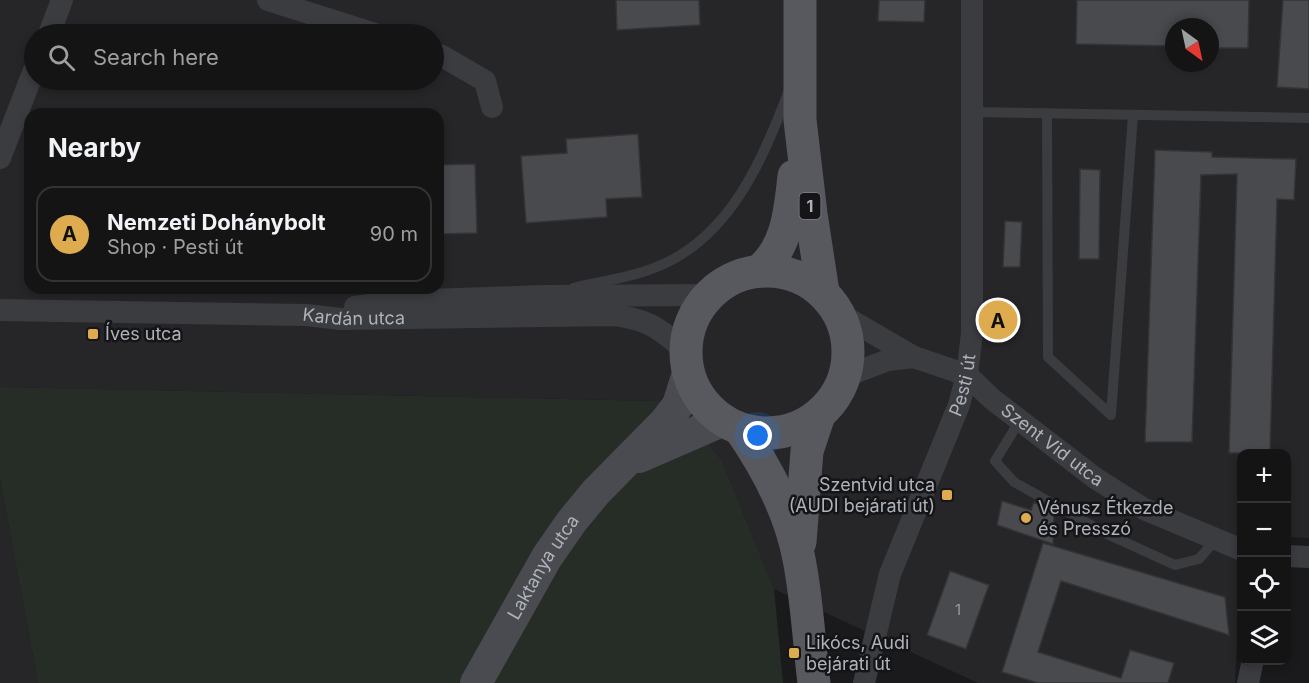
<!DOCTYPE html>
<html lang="en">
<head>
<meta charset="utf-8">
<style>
  body { margin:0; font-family:Inter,sans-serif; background:#1d1d1e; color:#f1f3f6 }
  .controls { position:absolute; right:18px; bottom:18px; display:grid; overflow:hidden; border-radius:12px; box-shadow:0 3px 9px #0003 }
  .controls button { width:54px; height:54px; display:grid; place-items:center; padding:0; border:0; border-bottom:2px solid #333334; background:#141415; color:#f1f3f6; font:30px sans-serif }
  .compass { position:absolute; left:1165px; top:18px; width:54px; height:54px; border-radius:50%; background:#141415; box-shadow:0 3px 9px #0003; rotate:147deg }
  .you { position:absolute; left:758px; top:436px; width:21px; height:21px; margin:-15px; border:4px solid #fff; border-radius:50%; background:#1a73e8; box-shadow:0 0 0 9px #1a73e833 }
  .badge { display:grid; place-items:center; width:39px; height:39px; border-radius:50%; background:#dfab4f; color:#111; font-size:20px; font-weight:700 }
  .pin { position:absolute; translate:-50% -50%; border:3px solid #fff; box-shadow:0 2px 6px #0006 }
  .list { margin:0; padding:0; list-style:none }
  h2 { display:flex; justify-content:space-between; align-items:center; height:78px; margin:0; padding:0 24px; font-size:26px }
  h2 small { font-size:20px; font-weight:400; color:#9d9ea0 }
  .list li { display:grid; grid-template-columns:39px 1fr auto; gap:18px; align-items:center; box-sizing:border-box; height:96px; margin:0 12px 12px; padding:0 12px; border:2px solid #333334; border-radius:18px }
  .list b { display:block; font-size:22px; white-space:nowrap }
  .list p { margin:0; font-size:20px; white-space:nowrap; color:#9d9ea0 }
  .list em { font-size:20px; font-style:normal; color:#9d9ea0 }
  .icon { flex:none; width:33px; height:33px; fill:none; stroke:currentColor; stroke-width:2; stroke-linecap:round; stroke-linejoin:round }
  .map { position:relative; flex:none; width:1309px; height:683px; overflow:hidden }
  .search { position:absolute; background:#141415; box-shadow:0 3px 9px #0003; left:24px; top:24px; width:420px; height:66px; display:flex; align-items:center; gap:15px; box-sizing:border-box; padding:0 21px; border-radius:33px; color:#9d9ea0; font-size:22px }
  .panel { position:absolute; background:#141415; box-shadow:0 3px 9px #0003; left:24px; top:108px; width:420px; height:186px; border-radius:18px }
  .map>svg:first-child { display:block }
  .built { fill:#262629; fill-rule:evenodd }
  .green { fill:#262d27 }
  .building { fill:#494a4e; stroke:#343437; stroke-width:1.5 }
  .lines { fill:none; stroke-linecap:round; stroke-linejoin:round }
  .lane { stroke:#3b3c40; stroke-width:10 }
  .street { stroke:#3b3c40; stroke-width:22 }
  .secondary { stroke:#494b50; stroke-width:32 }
  .primary { stroke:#58595f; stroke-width:33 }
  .poi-dot { fill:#dfab4f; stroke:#151517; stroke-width:2 }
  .labels { text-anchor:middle; stroke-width:5; stroke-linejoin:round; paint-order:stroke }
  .number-label { font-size:15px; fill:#95989f }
  .shield { fill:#151517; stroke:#808389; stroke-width:1.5 }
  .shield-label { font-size:16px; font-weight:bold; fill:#aeb2ba }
  .street-label { font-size:18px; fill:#aeb2ba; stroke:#151517 }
  .poi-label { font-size:18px; fill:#aeb2ba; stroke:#151517; text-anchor:start }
</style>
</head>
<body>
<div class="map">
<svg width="1309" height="683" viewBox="0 0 1309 683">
  <rect width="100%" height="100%" fill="#1a1a1c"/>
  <g class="built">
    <path d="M0 0H1309V538L1287 537 1286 454H1242L1241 565 1235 683H978L774 589 723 463 656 401 0 387ZM1174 27H1210V63H1174ZM34 34H434V80H34ZM30 114H438V288H30Z"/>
    <polygon points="0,479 38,683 0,683"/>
  </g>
  <polygon class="green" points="0,387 656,401 678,405 723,463 774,589 783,683 38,683 0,479"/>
  <g class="building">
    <polygon points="616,0 699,0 700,25 617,30"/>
    <polygon points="879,0 925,0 924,22 878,21"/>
    <polygon points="1077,0 1249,0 1248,48 1210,48 1210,27 1174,27 1174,46 1076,44"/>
    <polygon points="1283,0 1309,0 1309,89 1277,87"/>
    <polygon points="638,134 642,197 606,199 607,217 526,223 521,156 567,153 566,139"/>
    <polygon points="1155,150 1212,152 1212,157 1296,159 1294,200 1277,199 1270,453 1229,453 1237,174 1201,175 1192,442 1145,442"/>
    <polygon points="475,164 477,233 438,234 438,165"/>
    <polygon points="1080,169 1100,170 1099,259 1079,259"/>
    <polygon points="1005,221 1022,222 1020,267 1003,267"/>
    <polygon points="1002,501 1031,510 1034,502 1054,513 1053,544 997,525"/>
    <polygon points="1043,543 1225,597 1229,635 1061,581 1038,652 1121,678 1130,650 1174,663 1168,683 1038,683 1002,672"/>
    <polygon points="950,571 989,585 966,649 927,635"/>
  </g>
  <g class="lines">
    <g class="lane">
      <polyline points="971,112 1309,118"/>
      <polyline points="1047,113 1048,357 1111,415 1133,115"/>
      <path d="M573 288C601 281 626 279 654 268 729 240 763 160 789 90"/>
      <polyline points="1020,420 995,461 1014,482 1107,534 1175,565 1199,559 1215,540"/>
    </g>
    <g class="street">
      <polyline points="268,0 375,34"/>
      <polyline points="49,34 62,0"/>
      <polyline points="434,53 442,56 485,81 492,107"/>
      <polyline points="0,158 34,70"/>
      <polyline points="355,307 398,301 544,296 708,295"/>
      <path id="s1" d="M0 310 306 315 341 319 615 315C652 321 658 328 686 351"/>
      <path id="s2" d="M840 314 914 357 967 375 992 399 1095 478 1144 509 1242 550"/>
      <polyline points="846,376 888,360 914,357"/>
      <polyline points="1286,556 1309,557"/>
      <path id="s3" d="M864 683 890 574 959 405 967 375 972 333V0"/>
      <polyline points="1248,683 1253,660"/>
    </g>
    <g class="secondary">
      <polyline points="639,457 724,420"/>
      <path id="s4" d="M476 683 547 557 572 521 596 492 665 422 678 405 688 373"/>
    </g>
    <g class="primary">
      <polyline points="800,0 800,120 811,214 823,292"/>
      <circle cx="767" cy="352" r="81"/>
      <path d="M759 271C788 247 790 211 794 176"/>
      <path d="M740 429C767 468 790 511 799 559 807 599 809 642 814 683"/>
      <polyline points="800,542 807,451 819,415"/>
    </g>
  </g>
  <g class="poi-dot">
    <rect x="87" y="328" width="12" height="12" rx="3"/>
    <rect x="941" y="489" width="12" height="12" rx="3"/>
    <circle cx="1026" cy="518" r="6"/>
    <rect x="788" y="647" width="12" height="12" rx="3"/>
  </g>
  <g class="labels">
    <g class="number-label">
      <text x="958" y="615">1</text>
    </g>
    <rect class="shield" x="799.5" y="193" width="21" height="26" rx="4.5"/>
    <g class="shield-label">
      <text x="810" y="212">1</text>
    </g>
    <g class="street-label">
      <text dy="6" stroke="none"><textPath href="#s1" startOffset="354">Kardán utca</textPath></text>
      <text dy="6" stroke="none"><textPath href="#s3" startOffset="315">Pesti út</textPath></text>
      <text dy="6" stroke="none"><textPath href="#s2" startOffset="252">Szent Vid utca</textPath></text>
      <text dy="6" stroke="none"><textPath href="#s4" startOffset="134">Laktanya utca</textPath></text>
    </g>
    <g class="poi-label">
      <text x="105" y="340">Íves utca</text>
      <text x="935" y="491" text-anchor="end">Szentvid utca<tspan x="935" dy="21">(AUDI bejárati út)</tspan></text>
      <text x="1038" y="514">Vénusz Étkezde<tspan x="1038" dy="21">és Presszó</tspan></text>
      <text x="806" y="649">Likócs, Audi<tspan x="806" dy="21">bejárati út</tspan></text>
    </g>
  </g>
</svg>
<div class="controls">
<button>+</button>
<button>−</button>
<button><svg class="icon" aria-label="locate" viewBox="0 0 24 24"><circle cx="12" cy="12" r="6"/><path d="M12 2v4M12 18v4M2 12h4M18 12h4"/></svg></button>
<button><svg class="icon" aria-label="layers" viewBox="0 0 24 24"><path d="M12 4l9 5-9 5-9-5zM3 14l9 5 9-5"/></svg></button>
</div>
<svg class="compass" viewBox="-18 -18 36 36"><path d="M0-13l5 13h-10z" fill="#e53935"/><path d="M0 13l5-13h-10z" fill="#9d9ea0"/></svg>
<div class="you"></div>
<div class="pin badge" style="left:998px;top:320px">A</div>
<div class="search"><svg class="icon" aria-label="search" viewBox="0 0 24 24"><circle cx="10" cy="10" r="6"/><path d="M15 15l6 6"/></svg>Search here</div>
<section class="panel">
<h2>Nearby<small></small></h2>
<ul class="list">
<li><span class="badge">A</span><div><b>Nemzeti Dohánybolt</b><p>Shop · Pesti út</p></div><em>90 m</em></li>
</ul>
</section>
</div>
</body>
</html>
